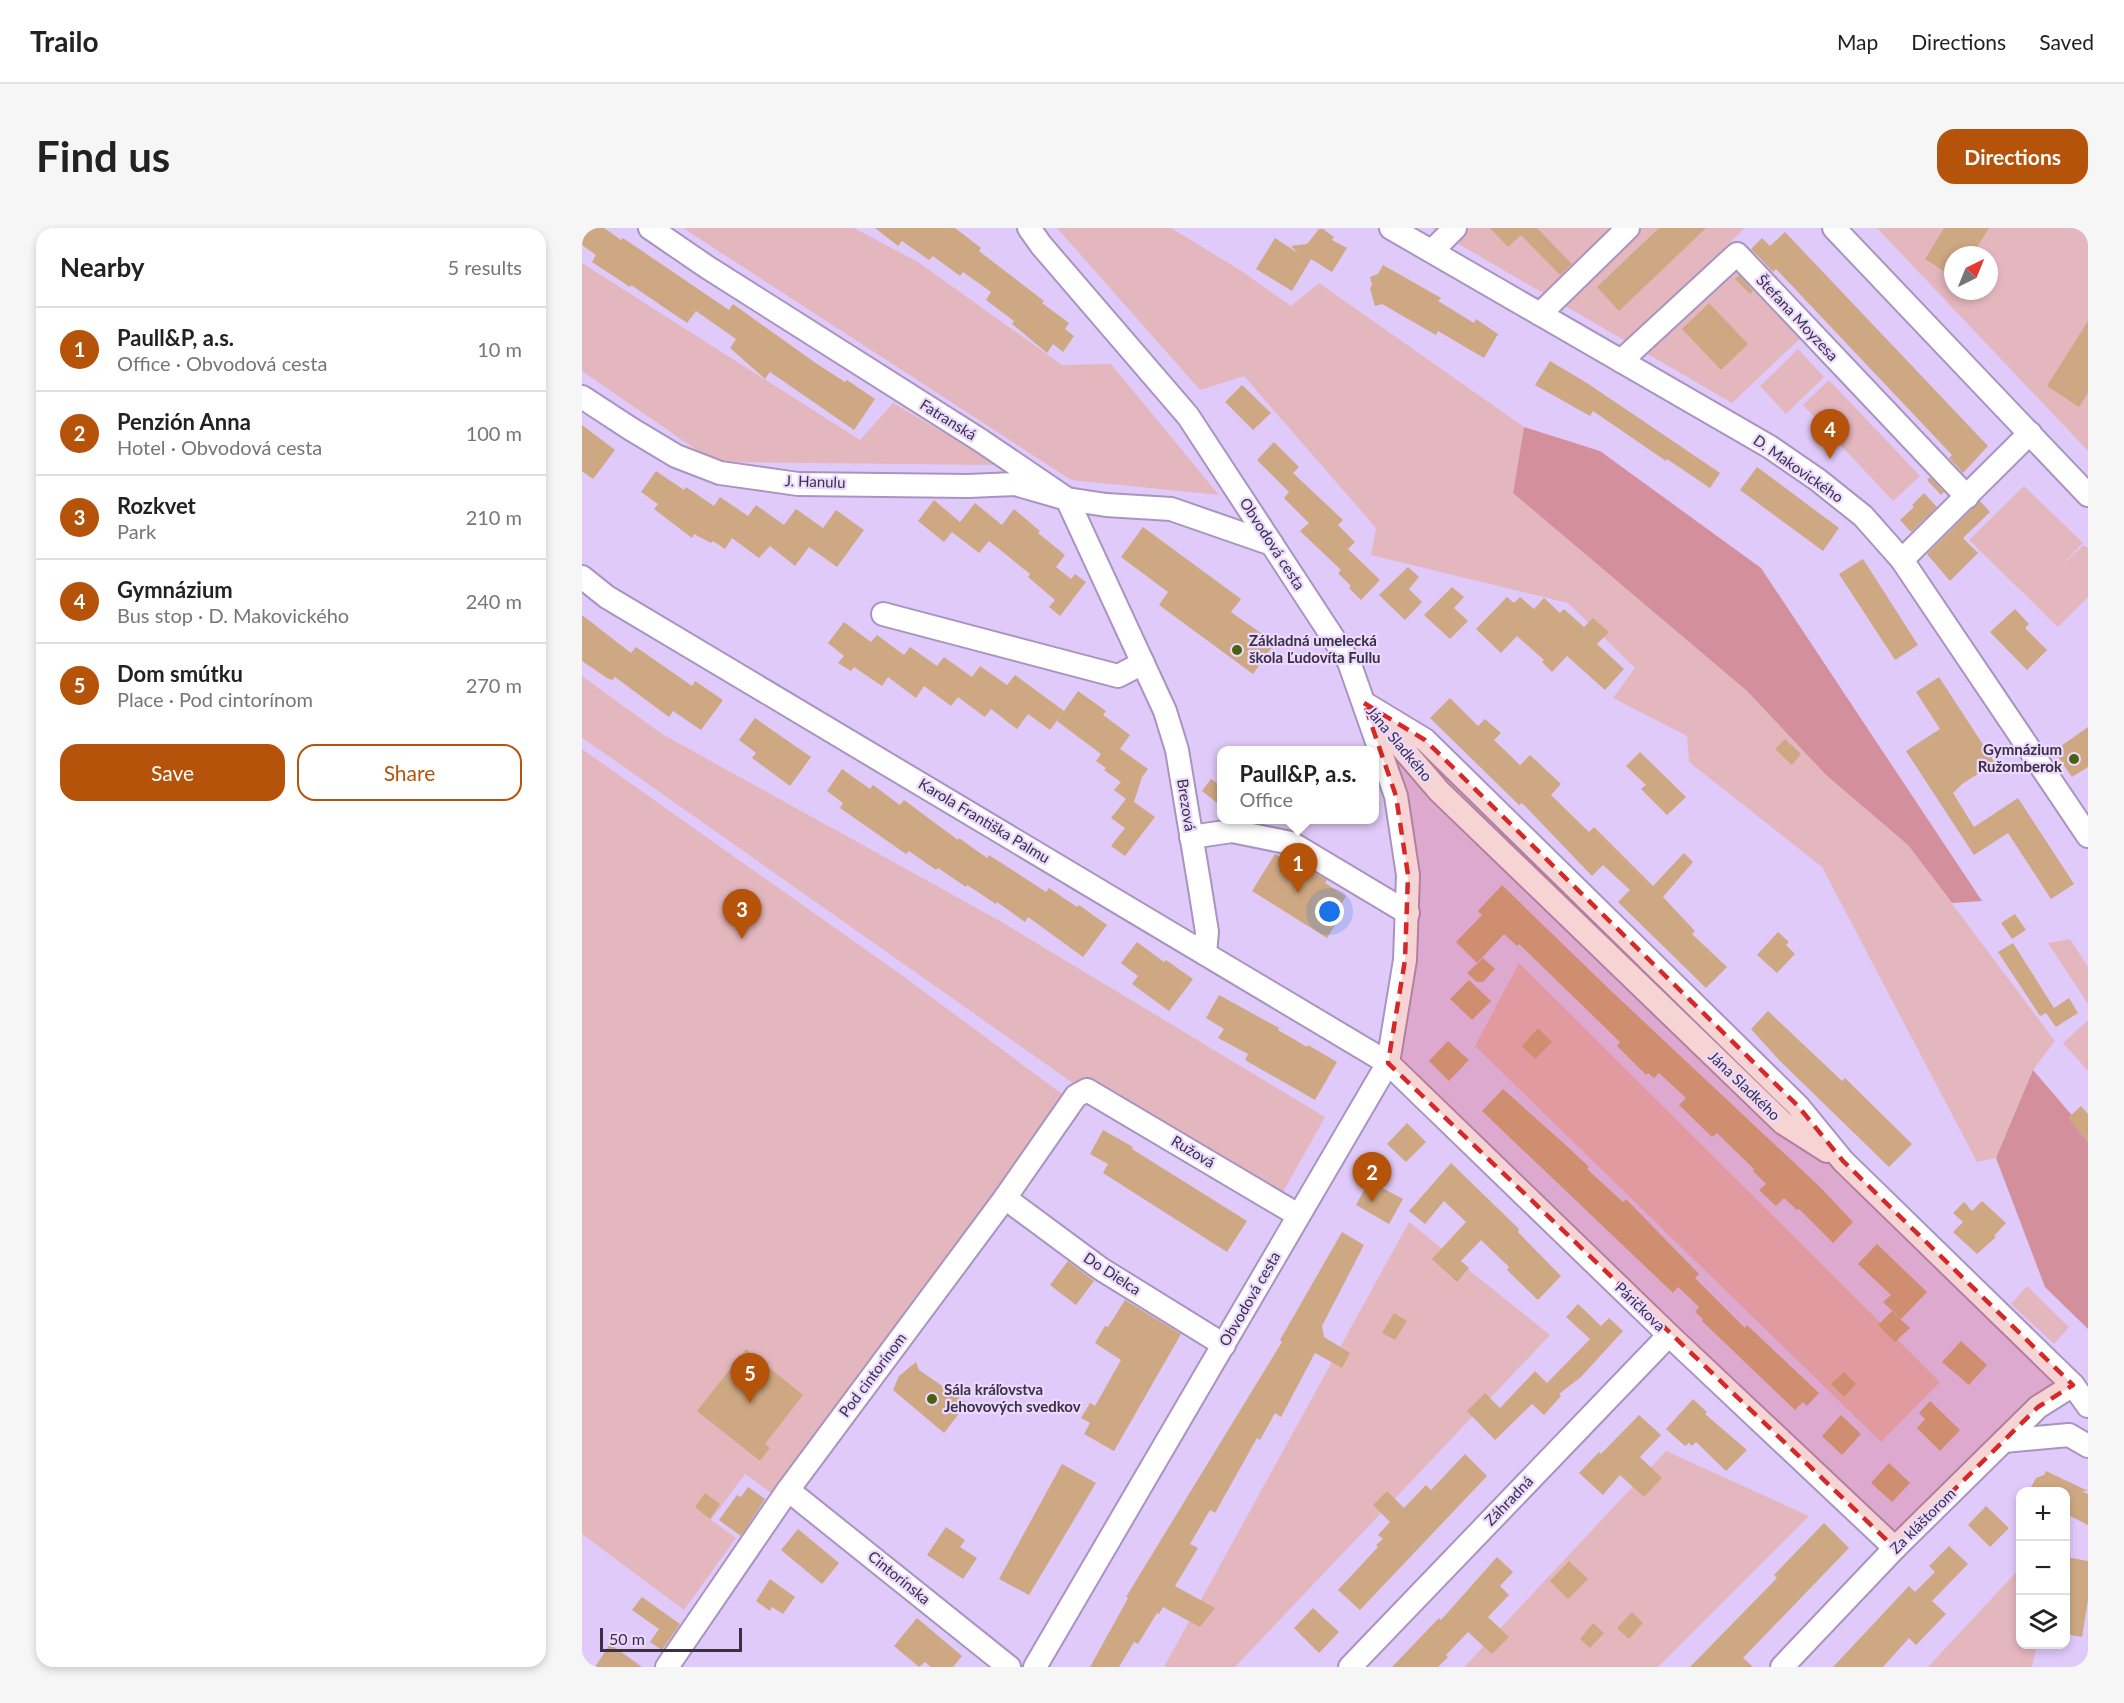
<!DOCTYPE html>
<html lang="en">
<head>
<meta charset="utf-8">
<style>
  body { margin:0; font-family:Lato,sans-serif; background:#f6f6f6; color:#222 }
  .controls { position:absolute; right:18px; bottom:18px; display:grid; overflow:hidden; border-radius:12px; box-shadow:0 3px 9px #0003 }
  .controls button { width:54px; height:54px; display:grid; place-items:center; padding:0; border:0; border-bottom:2px solid #e0e0e0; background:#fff; color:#222; font:30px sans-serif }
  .compass { position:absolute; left:1362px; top:18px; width:54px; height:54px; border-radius:50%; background:#fff; box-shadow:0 3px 9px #0003; rotate:43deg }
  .scale { position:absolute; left:18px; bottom:15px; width:142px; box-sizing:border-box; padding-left:6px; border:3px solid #393042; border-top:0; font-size:16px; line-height:21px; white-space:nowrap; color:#393042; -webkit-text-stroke:4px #ebd9ff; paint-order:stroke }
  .you { position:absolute; left:748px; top:684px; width:21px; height:21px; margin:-15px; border:4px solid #fff; border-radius:50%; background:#1a73e8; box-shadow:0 0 0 9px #1a73e833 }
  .badge { display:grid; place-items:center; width:39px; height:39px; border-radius:50%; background:#b45309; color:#fff; font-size:20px; font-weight:700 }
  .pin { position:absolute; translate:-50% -50px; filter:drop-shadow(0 2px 3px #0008) }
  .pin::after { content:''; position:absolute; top:32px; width:21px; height:18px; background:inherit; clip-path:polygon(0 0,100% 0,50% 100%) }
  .popup { position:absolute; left:635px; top:518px; width:162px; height:78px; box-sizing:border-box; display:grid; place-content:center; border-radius:12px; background:#fff; filter:drop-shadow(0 2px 4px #0005); font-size:20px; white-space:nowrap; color:#767676 }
  .popup b { font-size:22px; color:#222 }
  .popup::after { content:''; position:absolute; left:50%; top:100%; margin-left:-12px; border:12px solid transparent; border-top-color:#fff }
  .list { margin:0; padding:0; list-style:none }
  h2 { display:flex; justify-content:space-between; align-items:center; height:78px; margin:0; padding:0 24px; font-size:26px }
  h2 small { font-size:20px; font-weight:400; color:#767676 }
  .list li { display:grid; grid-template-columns:39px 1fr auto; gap:18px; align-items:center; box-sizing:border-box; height:84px; padding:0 24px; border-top:2px solid #e0e0e0 }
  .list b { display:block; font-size:22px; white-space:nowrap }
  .list p { margin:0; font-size:20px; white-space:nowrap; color:#767676 }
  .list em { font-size:20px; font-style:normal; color:#767676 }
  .actions { display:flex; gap:12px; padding:18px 24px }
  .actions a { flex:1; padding:14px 0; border:2px solid #b45309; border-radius:18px; text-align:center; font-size:21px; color:#b45309 }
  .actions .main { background:#b45309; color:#fff }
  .icon { flex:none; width:33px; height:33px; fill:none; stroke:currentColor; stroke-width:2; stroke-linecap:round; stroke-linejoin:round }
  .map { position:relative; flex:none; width:1506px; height:1439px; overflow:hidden; border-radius:18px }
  header { display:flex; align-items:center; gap:36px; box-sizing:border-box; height:84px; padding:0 30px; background:#fff; border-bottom:2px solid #e0e0e0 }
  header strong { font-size:28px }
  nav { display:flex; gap:33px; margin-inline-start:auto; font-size:21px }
  .intro { display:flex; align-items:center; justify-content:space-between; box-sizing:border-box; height:144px; padding:0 36px }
  h1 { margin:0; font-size:42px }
  .button { padding:15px 27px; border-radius:18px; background:#b45309; color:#fff; font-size:21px; font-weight:700 }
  main { display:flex; gap:36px; padding:0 36px }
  aside { flex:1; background:#fff; border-radius:18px; box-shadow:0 3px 9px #0003 }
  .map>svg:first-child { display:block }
  .green { fill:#e4b7bf; fill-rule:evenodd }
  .forest { fill:#d48f9d }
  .building { fill:#cea883 }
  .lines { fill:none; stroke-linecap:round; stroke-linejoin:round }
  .minor-casing { stroke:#a994c1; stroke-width:26 }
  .minor { stroke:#fff; stroke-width:22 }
  .marked { fill:#d62828; fill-opacity:0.2; stroke:#d62828; stroke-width:4.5; stroke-dasharray:12 8; stroke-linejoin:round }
  .poi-dot { fill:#486211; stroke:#ebd9ff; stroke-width:2 }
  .labels { text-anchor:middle; stroke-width:4.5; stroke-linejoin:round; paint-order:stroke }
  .street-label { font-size:15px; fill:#393042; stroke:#ebd9ff }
  .poi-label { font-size:15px; font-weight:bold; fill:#393042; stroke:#ebd9ff; text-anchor:start }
</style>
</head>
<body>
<header>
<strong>Trailo</strong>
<nav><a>Map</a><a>Directions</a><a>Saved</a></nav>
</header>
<div class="intro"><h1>Find us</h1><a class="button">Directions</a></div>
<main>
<aside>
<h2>Nearby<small>5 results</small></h2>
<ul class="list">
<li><span class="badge">1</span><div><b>Paull&amp;P, a.s.</b><p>Office · Obvodová cesta</p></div><em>10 m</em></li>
<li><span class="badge">2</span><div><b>Penzión Anna</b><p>Hotel · Obvodová cesta</p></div><em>100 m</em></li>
<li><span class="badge">3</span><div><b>Rozkvet</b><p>Park</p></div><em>210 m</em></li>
<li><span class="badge">4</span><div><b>Gymnázium</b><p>Bus stop · D. Makovického</p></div><em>240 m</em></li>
<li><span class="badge">5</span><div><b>Dom smútku</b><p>Place · Pod cintorínom</p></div><em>270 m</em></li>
</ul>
<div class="actions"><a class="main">Save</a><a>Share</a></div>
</aside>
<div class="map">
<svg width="1506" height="1439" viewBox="0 0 1506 1439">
  <rect width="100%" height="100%" fill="#e0caf9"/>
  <g class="green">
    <polygon points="101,0 272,0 336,34 480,137 529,136 637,267 489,252"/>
    <polygon points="475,0 589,0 658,42 709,78 737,55 942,199 931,265 1165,463 1244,547 1326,617 1473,813 1451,842 1414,930 1395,934 1240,639 1107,534 1105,508 1031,470 1053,440 986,375 789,327 794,300 662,148 618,162"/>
    <polygon points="849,0 1163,0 1143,19 1224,105 1150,175"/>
    <path d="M1295 0H1506V223ZM1371 27H1407V63H1371Z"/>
    <polygon points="0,35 278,212 311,175 417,237 132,234 0,143"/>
    <polygon points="1216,121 1242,149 1204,186 1178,158"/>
    <polygon points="1247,152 1338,248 1311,273 1221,177"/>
    <polygon points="1442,258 1501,315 1480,337 1502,317 1506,320 1506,369 1476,399 1387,312"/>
    <polygon points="0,448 80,506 418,693 743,889 701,964 502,849 495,858 15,520 0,510"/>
    <polygon points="0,521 321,748 484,869 192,1267 163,1246 129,1292 154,1310 102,1382 0,1306"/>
    <polygon points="1488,711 1506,739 1506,776 1466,715"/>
    <polygon points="937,735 1358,1154 1299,1214 893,818"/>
    <polygon points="1506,792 1506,843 1481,815"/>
    <polygon points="827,994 968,1107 653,1439 582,1439"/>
    <polygon points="1445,1058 1487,1099 1472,1116 1429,1076"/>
    <polygon points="1084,1223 1227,1288 1076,1439 882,1439"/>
    <polygon points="1438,1340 1438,1416 1455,1417 1450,1439 1346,1439"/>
  </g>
  <g class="forest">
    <polygon points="942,199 1018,223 1179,340 1400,673 1370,675 1326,617 1244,547 1165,463 931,265"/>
    <polygon points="1451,842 1506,906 1506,1101 1463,1059 1414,930"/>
  </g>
  <g class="building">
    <polygon points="6,0 22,0 39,12 41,10 147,82 151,76 235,136 263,154 265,152 293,171 272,202 188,144 183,151 148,120 154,111 114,83 105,95 49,57 48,59 10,34 14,27 0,17 0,9"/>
    <polygon points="293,0 373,0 399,20 397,23 462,73 460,75 487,95 483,101 492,108 481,124 471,116 465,125 430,96 432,93 404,72 409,64 381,44 378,48 351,28 347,32 320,13 316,18"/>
    <polygon points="908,0 955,0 990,36 978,47 939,7 926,19"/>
    <polygon points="1077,0 1124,0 1037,83 1015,59"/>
    <polygon points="1362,0 1407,0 1390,27 1371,27 1371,49 1343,31"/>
    <polygon points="737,1 741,1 752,9 750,12 765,20 750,44 729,31 710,63 674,41 693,10 716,25 709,18 725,16"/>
    <polygon points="1203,4 1406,218 1381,245 1367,230 1370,227 1194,41 1191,44 1169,21 1180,10 1188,18"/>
    <polygon points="801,37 859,70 856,73 892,95 894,91 916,106 902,130 856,103 854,107 800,76 793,78 788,61 790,56 788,49 796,46"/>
    <polygon points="1157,47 1171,63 1168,66 1153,51"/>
    <polygon points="1127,75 1166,116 1139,142 1100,101"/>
    <polygon points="1506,93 1506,165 1497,179 1465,158"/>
    <polygon points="968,133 1005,155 1138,245 1128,260 1085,231 1084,233 1011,183 1008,188 953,157"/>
    <polygon points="660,157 689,185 671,202 643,174"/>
    <polygon points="0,197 33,222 11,251 0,243"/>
    <polygon points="692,214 717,239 711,245 761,292 756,297 773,314 766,321 798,352 779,372 767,360 769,358 756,345 759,342 718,303 727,295 702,270 707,264 675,232"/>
    <polygon points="1175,239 1257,300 1241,323 1158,262"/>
    <polygon points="74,243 102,262 104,259 132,278 138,269 166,288 174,277 202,297 214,281 241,300 254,282 282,302 255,339 227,319 213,338 188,318 177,330 150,310 143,321 131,313 129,315 112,306 110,310 72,281 76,276 59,264"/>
    <polygon points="1348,249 1362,264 1359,267 1345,252"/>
    <polygon points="1342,265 1355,279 1329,304 1318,292 1332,279 1330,277"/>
    <polygon points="352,272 378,294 393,275 420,297 432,281 458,303 456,305 483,327 474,339 489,351 493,346 504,354 478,388 467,379 473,372 446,349 448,346 407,313 397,325 370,304 362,314 336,293"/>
    <polygon points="1398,273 1408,284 1381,310 1396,325 1368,353 1345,326"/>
    <polygon points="561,299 659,371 649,384 693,415 671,446 577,377 586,364 539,329"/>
    <polygon points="1281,331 1336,417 1313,432 1257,346"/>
    <polygon points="826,339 837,349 827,361 840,374 823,392 797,367"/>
    <polygon points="870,359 882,369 872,380 886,393 868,411 842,387"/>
    <polygon points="925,369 932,375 938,369 952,381 962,370 978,385 982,381 1002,399 1011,390 1027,404 1015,416 1042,441 1023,462 985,428 970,444 960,434 962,432 935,408 919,425 894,401"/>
    <polygon points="1433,381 1447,396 1443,400 1465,422 1445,442 1408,404"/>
    <polygon points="0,387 49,425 54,419 110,458 113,453 141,472 119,502 91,483 87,489 33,449 30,452 25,450 0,433"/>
    <polygon points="262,394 289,414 295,407 322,427 328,419 355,438 362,429 390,449 398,438 425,457 433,447 482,483 468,502 446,486 435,501 409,481 403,489 376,469 369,478 342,458 334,470 306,449 300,458 272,439 269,443 256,435 262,428 246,415"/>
    <polygon points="1357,449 1413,535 1380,556 1371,565 1392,599 1436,570 1492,656 1469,671 1426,605 1392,627 1324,523 1358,501 1334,464"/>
    <polygon points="496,463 524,483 521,487 548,507 538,521 566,541 560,549 552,574 573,589 543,628 529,618 543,600 529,590 544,571 532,562 539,554 522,542 524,540 514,533 519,526 475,493"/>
    <polygon points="868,470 896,498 903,491 919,505 912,512 938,537 948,527 979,556 969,567 1007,604 1012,599 1071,658 1102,625 1111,634 1081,669 1113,703 1110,706 1145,739 1124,760 1036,674 1048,662 1021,637 1010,648 940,575 937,577 848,490"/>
    <polygon points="173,490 229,529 208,558 170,530 174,525 157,512"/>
    <polygon points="1506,499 1506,539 1490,549 1472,523"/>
    <polygon points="1203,511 1219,526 1210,537 1193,521"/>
    <polygon points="1058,524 1104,569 1085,587 1059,561 1064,557 1044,538"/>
    <polygon points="260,541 288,561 291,557 318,577 322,572 376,612 377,610 405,630 407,627 464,664 467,660 495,679 497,677 525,697 501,729 446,689 443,694 415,674 414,676 385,657 384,659 356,640 354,642 327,623 324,626 258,580 261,575 245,563"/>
    <polygon points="629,551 639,558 639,578 620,563"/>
    <polygon points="693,626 728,646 730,643 745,652 743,655 764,668 751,690 756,693 745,710 670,663"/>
    <polygon points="920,657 1026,760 1238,959 1271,994 1251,1015 1217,981 1215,982 1202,970 1194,978 1177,962 1184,956 1171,943 1172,941 1135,905 1130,909 1097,877 1104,870 1077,845 1072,850 1066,845 1064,847 1035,818 1038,814 937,716 935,718 922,706 895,735 874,714 900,687 896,683"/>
    <polygon points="1433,686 1444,702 1430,711 1419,695"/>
    <polygon points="1196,704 1207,714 1204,717 1213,726 1195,745 1175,727"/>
    <polygon points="555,714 582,734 584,732 611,751 587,783 550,756 556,748 539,735"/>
    <polygon points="1431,715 1472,780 1487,770 1496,785 1474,799 1464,785 1458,788 1416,724"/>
    <polygon points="901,730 913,741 901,754 895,754 885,745"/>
    <polygon points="887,752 909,773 890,792 868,771"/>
    <polygon points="637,767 697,800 696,802 725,819 726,817 755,834 733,872 663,832 666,826 636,810 642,801 624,790"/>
    <polygon points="1186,783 1260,853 1263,850 1330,916 1307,939 1197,832 1169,801"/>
    <polygon points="956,800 970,814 953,831 940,818"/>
    <polygon points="866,813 887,832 867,853 847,833"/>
    <polygon points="921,861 987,920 1007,939 1005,941 1041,974 1044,971 1117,1046 1113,1050 1163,1100 1165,1097 1237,1165 1225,1178 1221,1174 1213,1182 1120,1093 1121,1091 1113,1084 1117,1079 1096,1059 1091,1065 900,883"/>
    <polygon points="1499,878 1506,886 1506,915 1486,890"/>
    <polygon points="825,895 844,914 824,934 805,916"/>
    <polygon points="521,902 551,919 550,921 665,993 645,1024 521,945 526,936 508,926"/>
    <polygon points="869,935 937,1001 936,1004 979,1048 956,1072 925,1042 927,1039 899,1012 879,1033 887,1040 875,1054 850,1031 884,994 862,973 843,996 827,983"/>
    <polygon points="787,953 821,971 807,996 774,977"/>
    <polygon points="1400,973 1424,995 1412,1008 1414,1009 1395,1026 1371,1004 1381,994 1371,985 1382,974 1390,983"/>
    <polygon points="760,1004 782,1017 740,1098 742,1109 768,1125 760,1140 733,1125 699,1189 693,1185 678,1212 675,1210 633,1285 628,1282 608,1316 616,1320 593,1358 633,1380 618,1399 581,1379 577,1386 575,1385 556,1416 552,1414 537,1439 508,1439 546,1370 544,1369 700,1114 698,1112"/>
    <polygon points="1295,1016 1345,1064 1319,1091 1301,1074 1309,1067 1276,1036"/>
    <polygon points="486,1033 512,1053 494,1077 468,1057"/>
    <polygon points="543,1072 599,1106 532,1223 502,1206 508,1195 499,1190 508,1175 513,1178 539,1132 513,1115 523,1098 526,1099"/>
    <polygon points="996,1076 1019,1098 1027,1090 1041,1103 999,1149 977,1166 979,1168 962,1187 950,1176 913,1212 885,1183 903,1165 918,1180 953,1143 965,1155 1008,1111 984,1089"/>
    <polygon points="1310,1083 1328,1100 1313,1114 1296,1097"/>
    <polygon points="812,1085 825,1093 813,1112 800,1105"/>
    <polygon points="1379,1113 1405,1137 1387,1157 1360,1134"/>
    <polygon points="164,1121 221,1167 183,1216 188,1220 178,1233 115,1183"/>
    <polygon points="334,1134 337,1142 385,1175 362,1205 311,1162 317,1148"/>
    <polygon points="1262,1144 1274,1156 1262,1169 1249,1156"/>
    <polygon points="1111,1171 1125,1184 1123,1186 1165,1222 1144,1243 1114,1214 1110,1218 1107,1215 1103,1218 1084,1201"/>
    <polygon points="1348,1173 1378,1202 1358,1223 1335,1200 1343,1191 1337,1185"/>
    <polygon points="1057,1187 1079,1207 1058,1229 1080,1250 1062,1269 1038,1247 1021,1267 997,1245 1017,1224 1019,1226"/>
    <polygon points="1259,1187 1279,1206 1260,1227 1240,1208"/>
    <polygon points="883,1226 905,1248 778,1382 756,1362 796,1319 794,1317 801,1311 796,1307 808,1294 791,1277 805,1263 822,1280 844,1257 849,1262"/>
    <polygon points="1307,1235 1328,1255 1310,1274 1289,1255"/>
    <polygon points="480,1236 514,1255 447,1367 417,1351"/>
    <polygon points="1464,1243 1506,1263 1500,1263 1506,1266 1506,1297 1484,1286 1484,1263 1447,1263 1454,1250 1462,1247"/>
    <polygon points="166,1259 183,1271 159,1308 137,1292 155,1267 159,1269"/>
    <polygon points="123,1265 138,1276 128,1291 113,1279"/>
    <polygon points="1404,1278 1427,1300 1408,1319 1386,1297"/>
    <polygon points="1242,1295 1267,1320 1161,1430 1171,1439 1108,1439 1195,1350 1192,1347"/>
    <polygon points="364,1299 383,1312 378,1319 395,1330 381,1351 345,1327"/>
    <polygon points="216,1301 257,1335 240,1356 199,1322"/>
    <polygon points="1367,1318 1386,1336 1350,1373 1364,1386 1334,1417 1327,1410 1301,1439 1251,1439 1327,1358 1333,1364 1353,1344 1347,1338"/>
    <polygon points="915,1329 931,1344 918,1358 927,1367 906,1389 927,1409 910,1426 886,1404 864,1427 866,1429 856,1439 810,1439 857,1390 859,1392"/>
    <polygon points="1484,1329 1506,1333 1506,1372 1500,1409 1484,1406"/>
    <polygon points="987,1333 1006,1351 986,1371 968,1353"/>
    <polygon points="188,1351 213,1369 201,1386 190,1379 188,1383 174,1373"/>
    <polygon points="60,1369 98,1396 80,1422 68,1414 77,1401 50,1382"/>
    <polygon points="731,1380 757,1404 737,1425 712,1400"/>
    <polygon points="1050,1384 1061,1395 1047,1411 1035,1400"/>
    <polygon points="335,1390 380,1428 371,1439 349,1439 343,1434 337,1439 312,1418"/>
    <polygon points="1011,1395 1022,1405 1008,1420 998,1411"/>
    <polygon points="28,1416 60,1439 13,1439"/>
  </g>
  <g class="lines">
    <g class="minor-casing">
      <g id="minor">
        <polyline points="68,0 125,39 398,212 485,271 524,277 589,281 690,316"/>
        <polyline points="447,0 459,17 606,188 767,434 814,568 826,647 823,732 806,835 453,1439"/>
        <polyline points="809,0 1188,219 1236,252 1281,288 1320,332 1506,608"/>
        <polyline points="1252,0 1506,267"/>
        <polyline points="850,23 873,0"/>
        <polyline points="958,86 1046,0"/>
        <polyline points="1039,133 1155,26 1385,269"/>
        <polyline points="0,169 49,201 94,228 138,245 216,256 386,258 433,256 485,271 583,483 595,522 617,654 625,704 623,725"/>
        <polyline points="1320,332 1448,205"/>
        <polyline points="0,349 25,369 806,835 1087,1107 1313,1320"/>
        <polyline points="301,386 536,448 561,435"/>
        <polyline points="782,475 843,512 1216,878 1261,933 1491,1157 1506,1178"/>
        <polyline points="796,492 857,563 1201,895 1245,923"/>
        <polyline points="609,609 650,603 709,615 826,685"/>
        <polyline points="423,970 519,1041 642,1117"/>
        <polyline points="1422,1213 1487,1207 1506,1218"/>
        <polyline points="206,1262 427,1439"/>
        <polyline points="85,1439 206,1262 423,970 494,868 505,862 716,987"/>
        <polyline points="768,1439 1087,1107"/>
        <polyline points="1200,1439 1313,1320 1456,1179 1491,1157"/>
      </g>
    </g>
    <use href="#minor" class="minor"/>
  </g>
  <path class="marked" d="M782 475 843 512 1216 878 1261 933 1491 1157 1456 1179 1313 1320 806 835 823 732 826 647 814 568Z"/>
  <g class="poi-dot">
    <circle cx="655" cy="422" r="6"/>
    <circle cx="1492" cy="531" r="6"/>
    <circle cx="350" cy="1171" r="6"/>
  </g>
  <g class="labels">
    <g class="street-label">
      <text transform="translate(1215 90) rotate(47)" y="5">Štefana Moyzesa</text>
      <text transform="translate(366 192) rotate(32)" y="5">Fatranská</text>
      <text transform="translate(1216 241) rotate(35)" y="5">D. Makovického</text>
      <text transform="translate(233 254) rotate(2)" y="5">J. Hanulu</text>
      <text transform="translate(690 316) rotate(57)" y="5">Obvodová cesta</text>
      <text transform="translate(817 516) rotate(50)" y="5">Jána Sladkého</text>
      <text transform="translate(604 577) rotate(81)" y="5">Brezová</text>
      <text transform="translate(402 593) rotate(31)" y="5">Karola Františka Palmu</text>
      <text transform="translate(1162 858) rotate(44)" y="5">Jána Sladkého</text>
      <text transform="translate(611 924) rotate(31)" y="5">Ružová</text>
      <text transform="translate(530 1046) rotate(33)" y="5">Do Dielca</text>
      <text transform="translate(668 1071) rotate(-60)" y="5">Obvodová cesta</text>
      <text transform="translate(1058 1079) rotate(44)" y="5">Páričkova</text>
      <text transform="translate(291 1147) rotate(-53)" y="5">Pod cintorínom</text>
      <text transform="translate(927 1273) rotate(-46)" y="5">Záhradná</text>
      <text transform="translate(1341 1293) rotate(-45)" y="5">Za kláštorom</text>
      <text transform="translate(317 1350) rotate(39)" y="5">Cintorínska</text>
    </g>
    <g class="poi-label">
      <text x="667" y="418">Základná umelecká<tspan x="667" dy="17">škola Ľudovíta Fullu</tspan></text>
      <text x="1480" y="527" text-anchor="end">Gymnázium<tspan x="1480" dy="17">Ružomberok</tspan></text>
      <text x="362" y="1167">Sála kráľovstva<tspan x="362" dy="17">Jehovových svedkov</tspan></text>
    </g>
  </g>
</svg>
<div class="controls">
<button>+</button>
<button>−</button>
<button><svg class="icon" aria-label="layers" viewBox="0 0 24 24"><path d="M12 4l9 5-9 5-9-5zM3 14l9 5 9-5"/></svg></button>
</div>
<svg class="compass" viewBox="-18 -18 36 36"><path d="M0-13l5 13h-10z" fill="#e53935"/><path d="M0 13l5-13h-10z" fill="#767676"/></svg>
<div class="scale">50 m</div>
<div class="you"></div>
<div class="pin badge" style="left:716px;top:665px">1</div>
<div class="popup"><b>Paull&amp;P, a.s.</b>Office</div>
<div class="pin badge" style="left:790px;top:974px">2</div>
<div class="pin badge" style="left:160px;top:711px">3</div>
<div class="pin badge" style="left:1248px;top:231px">4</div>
<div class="pin badge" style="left:168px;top:1175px">5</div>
</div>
</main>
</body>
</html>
